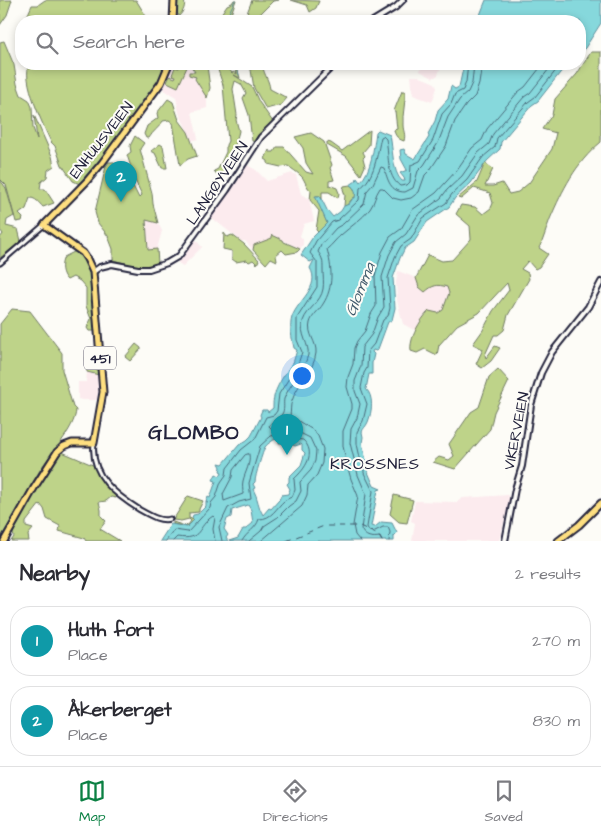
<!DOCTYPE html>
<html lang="en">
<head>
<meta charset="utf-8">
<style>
  body { margin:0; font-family:"Architects Daughter",sans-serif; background:#f7f7f7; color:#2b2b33 }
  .you { position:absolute; left:301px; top:375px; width:18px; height:18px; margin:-12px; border:4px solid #fff; border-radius:50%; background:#1a73e8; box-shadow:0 0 0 8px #1a73e833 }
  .badge { display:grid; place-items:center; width:32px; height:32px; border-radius:50%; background:#0b8043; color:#fff; font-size:16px; font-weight:700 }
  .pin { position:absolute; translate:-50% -41px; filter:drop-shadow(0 1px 2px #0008) }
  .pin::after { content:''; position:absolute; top:26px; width:18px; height:15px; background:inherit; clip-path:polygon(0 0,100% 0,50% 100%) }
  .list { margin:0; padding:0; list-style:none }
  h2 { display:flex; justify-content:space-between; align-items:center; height:65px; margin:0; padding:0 20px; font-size:21px }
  h2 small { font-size:16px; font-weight:400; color:#7c7c81 }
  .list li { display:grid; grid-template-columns:32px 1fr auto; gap:15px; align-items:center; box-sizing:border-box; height:70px; margin:0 10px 10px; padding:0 10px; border:1px solid #e1e1e2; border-radius:20px }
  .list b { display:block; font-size:19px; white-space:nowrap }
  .list p { margin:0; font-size:16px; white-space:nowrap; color:#7c7c81 }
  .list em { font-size:16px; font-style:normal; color:#7c7c81 }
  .icon { flex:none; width:28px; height:28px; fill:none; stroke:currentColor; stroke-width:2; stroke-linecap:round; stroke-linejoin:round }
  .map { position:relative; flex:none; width:601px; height:541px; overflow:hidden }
  .search { position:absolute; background:#fff; box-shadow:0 2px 8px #0003; left:15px; right:15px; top:15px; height:55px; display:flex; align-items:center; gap:12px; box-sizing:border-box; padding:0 18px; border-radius:20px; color:#7c7c81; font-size:19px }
  .sheet { height:225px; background:#fff }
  nav { display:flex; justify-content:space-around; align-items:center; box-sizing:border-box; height:70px; border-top:1px solid #e1e1e2; background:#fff; font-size:14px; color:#7c7c81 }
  nav a { display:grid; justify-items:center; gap:2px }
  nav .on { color:#0b8043 }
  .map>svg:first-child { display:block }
  .built { fill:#fcebee }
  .green { fill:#bed389; stroke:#707a62 }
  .water { fill:#86d8dc; stroke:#5e8f9c; fill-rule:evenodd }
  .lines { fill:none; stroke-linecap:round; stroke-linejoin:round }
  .shore { stroke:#4a6b7b; stroke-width:1 }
  .stream { stroke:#5e8f9c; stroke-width:1 }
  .ferry { stroke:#40596b; stroke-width:1; stroke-dasharray:6 5; stroke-linecap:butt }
  .tertiary-casing { stroke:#22223b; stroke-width:7 }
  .secondary-casing { stroke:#22223b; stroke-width:8 }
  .primary-casing { stroke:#22223b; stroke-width:9 }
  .tertiary { stroke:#fdfcf7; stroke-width:3 }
  .secondary { stroke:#fdfcf7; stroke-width:4 }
  .primary { stroke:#fedf80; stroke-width:5 }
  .labels { text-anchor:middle; stroke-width:4; stroke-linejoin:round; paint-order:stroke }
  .shield { fill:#fdfcf7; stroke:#646373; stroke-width:1 }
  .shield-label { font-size:14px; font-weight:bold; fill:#22223b }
  .street-label { font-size:15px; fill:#22223b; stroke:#fdfcf7 }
  .water-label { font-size:16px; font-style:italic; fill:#40596b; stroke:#fdfcf7 }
  .neighbourhood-label { font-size:16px; letter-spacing:1px; fill:#22223b; stroke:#fdfcf7 }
  .district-label { font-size:20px; font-weight:bold; letter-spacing:1px; fill:#22223b; stroke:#fdfcf7 }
</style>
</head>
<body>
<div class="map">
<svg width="601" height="541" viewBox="0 0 601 541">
  <rect width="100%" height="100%" fill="#fdfcf7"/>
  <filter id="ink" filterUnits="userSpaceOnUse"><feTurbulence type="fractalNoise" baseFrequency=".02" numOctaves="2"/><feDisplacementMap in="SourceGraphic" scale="10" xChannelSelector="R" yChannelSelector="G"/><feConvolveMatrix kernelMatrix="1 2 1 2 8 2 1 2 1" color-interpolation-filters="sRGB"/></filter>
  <g filter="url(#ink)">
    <g class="built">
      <polygon points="172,64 187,64 192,68 193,71 203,76 201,88 207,98 207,108 192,112 198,139 192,141 179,113 176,97 164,90 162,87"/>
      <polygon points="422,64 444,64 441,66 438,75 433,78 420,71"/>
      <polygon points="411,76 418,76 435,83 437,88 432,102 413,95"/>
      <polygon points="247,165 256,170 267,181 292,173 296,175 301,194 309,199 314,221 304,224 300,236 303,239 303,245 300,249 272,235 272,238 266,241 254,245 253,250 245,241 241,241 212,218 212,215"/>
      <polygon points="146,220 158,223 162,231 157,249 148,251"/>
      <polygon points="195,239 202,247 182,267 176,260 189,248"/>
      <polygon points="398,271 416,278 419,287 425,292 432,286 438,285 447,287 448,289 449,293 443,310 438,313 425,315 416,331 403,324 397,300 396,282"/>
      <polygon points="87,372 99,375 102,394 96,400 82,400 78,399 78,382 86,382"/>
      <polygon points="508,495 510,501 507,512 499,541 412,541 415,523 411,521 415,501 457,502 462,498"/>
    </g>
    <g class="green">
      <polygon points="0,0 12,0 7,15 0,25"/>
      <polygon points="45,0 136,0 149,21 25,21 32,5 38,5"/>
      <path d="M177 0H184C186 6 183 12 179 16L176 11Z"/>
      <polygon points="234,0 236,0 231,14 224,21 221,14 227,5 232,3"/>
      <polygon points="252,0 279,0 273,1 253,21 244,21"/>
      <polygon points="291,0 319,1 316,8 310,12 307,5"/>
      <path d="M4 41 14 65 17 84 21 95 29 100 32 107 33 128 37 139 34 115 52 156 54 166 48 170 47 177 41 182 40 189H45L54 203 43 207C39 203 36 198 30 198L26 209 19 214 23 218 22 221 16 222 6 185 0 179V42Z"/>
      <path d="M591 52H601V142C575 164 563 189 550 219 546 229 544 239 539 248L548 254 539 267 535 269 528 261 521 269 528 273 529 279 508 315 504 330 498 335H494L485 355 486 358 495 346 500 348 491 361 482 368 476 364 483 349 473 344 483 330 493 311 509 290 507 283 479 313 457 325 439 345 437 355 425 349 417 353 411 351C409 339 420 320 429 311L438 313 443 310 449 293 447 287C437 284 433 285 425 292L419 287 416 278 428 255 442 261 452 260 471 239 470 226 456 214 461 205 475 207 483 214 491 208 493 203 490 193 474 188 461 199 458 198 477 182 485 163 493 169 485 186H493L502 183 509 194 518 192 529 183 552 149 556 133 542 129 552 115 555 99 577 74Z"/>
      <path d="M30 64H169L163 79 82 185 73 181 62 165 55 146 51 142C44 127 20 77 30 64Z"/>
      <polygon points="181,64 187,67 178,87 167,82 170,76 175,78 176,76 172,75 175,67 179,68"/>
      <polygon points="192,64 211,64 207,66 210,88 207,98 195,79 196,77 189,75 189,72 195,72 191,66"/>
      <polygon points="216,64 225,64 232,73 234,72 237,74 234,64 236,64 240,78 234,75 252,87 259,102 273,122 256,142 252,141 249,115 243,98 246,93 241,84 235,81 233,89 237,115 236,120 239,131 235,146 236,153 234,162 231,166 227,167 221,179 214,171 218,169 226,152 226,145 228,141 223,85"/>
      <path d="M250 64H263C262 72 269 79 270 89L287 98 281 105 266 109 254 88Z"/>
      <path d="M402 91H405C406 102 402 114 403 125 403 131 406 134 404 141 398 139 395 136 394 130L397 129 395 111H394Z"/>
      <path d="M168 99 173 102 179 120 188 132 197 156 188 159 180 165 173 123 169 120 163 121C159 128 153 131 149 138H146L144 134 147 126 158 118 157 113Z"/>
      <polygon points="370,130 369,145 363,152 365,156 363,158 365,166 361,175 346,156 327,145 327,142 331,143 342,151"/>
      <path d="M311 133 324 142 332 165 330 168 334 180 329 181V185L337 188 339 193 338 198 329 192H322V199L320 196H316L327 223 318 232 316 230 319 211 310 200 311 191C307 187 306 184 304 180 302 175 292 169 288 166L281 167 268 164V161L265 159 269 150 270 152H274L277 147H284L306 172 313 174 306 163 303 148 295 137Z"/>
      <polygon points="135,136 144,143 140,149 152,193 153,204 158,223 146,220 148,250 157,249 158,263 140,267 113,260 113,249 108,236 98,223 95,212 106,166 109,162 114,162 128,176 139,198 142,195 133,176 133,173 127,155 131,152 130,146"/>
      <polygon points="160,144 163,146 167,168 162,168 155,153 151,151"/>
      <polygon points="0,180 6,188 14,216 7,220 6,226 18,229 21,241 0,258 0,238 3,234 0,230"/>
      <polygon points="350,185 353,187 356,193 355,198 353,198 346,206 344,206 345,195 343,189 344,186"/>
      <polygon points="224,233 227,237 232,235 244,244 259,260 257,264 253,260 249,262 247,260 236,262 232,259 232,251 223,249"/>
      <polygon points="272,235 283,240 284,242 300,249 297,252 286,254 282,250 276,255 277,261 271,258 266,264 253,250 254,245 272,238"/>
      <path d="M76 251H80C97 272 94 305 96 331H89L87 328 91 319 86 306V288L80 281 73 277 67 280C61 274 60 265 64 257Z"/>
      <path d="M12 309 30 311 62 353V370L73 407 76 410C75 429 50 454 40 470 27 491 16 513 3 534L0 536V324Z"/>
      <polygon points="136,344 141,348 141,349 130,361 125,357"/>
      <polygon points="89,354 99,355 99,375 87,372 86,357"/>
      <polygon points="498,369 509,381 494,412 490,429 455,469 433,462 439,457 449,460 454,456 449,444 471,412 479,407 489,377"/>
      <path d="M62 452 95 466 103 483 116 496V498L111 497 106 501 99 502 101 510V516L106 521 100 529 120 541H86L84 538 59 531 60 526 47 519 44 509 40 504 26 522V527L33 529 28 535 29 541H11L14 537 13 534C22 510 44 468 62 452Z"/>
      <polygon points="394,495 413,500 407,523 399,522 390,514"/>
      <polygon points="188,496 203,501 199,509 199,512 189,513 189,518 194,520 188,527 173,524 173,522 185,526 188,525 191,521 189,519 181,521 173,520"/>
    </g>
    <g class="water">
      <polygon points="486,0 601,0 601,23 585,48 580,53 580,21 475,21 477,16 480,15"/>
      <path d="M464 64H567L538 101 532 105 501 142 500 149 487 161 471 183 455 198 449 207 427 222 414 242 405 248 400 258 393 278 395 308 392 320 388 322 378 349 376 351 373 350 372 352 374 354 372 363V374H369L366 389C374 396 372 412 368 422 366 427 363 428 362 432L363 437 362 443 366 461 369 462 368 472 374 486 381 489 378 490 371 526 375 527 381 522 392 523 397 533 394 536V541H229L238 538 243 529H246L253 523 251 510 248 505 232 510 231 517 227 519 224 529 228 535 226 538 228 541H160L171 524 187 527 194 520 192 518 193 515 198 514 206 506V502L208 503 206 502 208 497 210 498 216 481 213 480 216 474 220 476 222 472 220 471 221 467 219 463 223 464 239 445 247 440 251 436 261 417 260 415 262 410H267L268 412 273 408C272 391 282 379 292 363H293L297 350 294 348C292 338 289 327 292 317 298 300 321 287 310 268L314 260 310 262 301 255 313 237 327 223 315 196H320L327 210 333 217 341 211 344 206 349 204 353 198H355C356 192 355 188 350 185L356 181 357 178 360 182C371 173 374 146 376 132L378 130 390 135C393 148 392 172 402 181H405L404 178 400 173 407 170 401 159 400 150 404 149 406 154 415 159 429 137 428 134 435 121 438 110 448 99 451 86 455 89 459 87ZM289 433 291 435 289 439 291 444 295 446 301 444 302 445V450L305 453 301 465 289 477V482L287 484 290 489 288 494 281 495 279 500 271 509 269 508 263 515C258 508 258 497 253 489L255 488 253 484 255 482C255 476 263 451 265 447 267 444 273 440 276 439L279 440V443H282L286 439 285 435 288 437 290 436Z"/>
    </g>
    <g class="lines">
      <g class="shore">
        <path d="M249 454C251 464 245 472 243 481 242 485 243 490 243 494L224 501 223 494 232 477 233 470 245 455Z"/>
        <path d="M166 541 174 530 188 532 210 508 211 503 216 497 221 482 226 475 227 468 241 450 255 439 266 417 274 415 277 411 279 394 298 364 302 352 297 340V318L317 287V262L310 253 316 241 332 222 338 220 359 200 360 188C375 178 377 154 381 137L383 136 386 139C389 153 386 176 400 186L407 185 410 182 411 165 420 161 433 140 442 114 451 104 455 94 463 90 466 82 468 64"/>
        <path d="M173 541 177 537C203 541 196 527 213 516L215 518 213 529 215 541"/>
        <path d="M222 541 219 527 228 508 239 502 251 499 249 483 260 446 271 436 291 432 295 439 303 440C317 453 305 469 294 479L295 490 292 497C289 498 287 499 284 501 276 508 272 519 259 519 256 529 247 532 242 541"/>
        <path d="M249 541 261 531 264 526 278 517 289 506 296 501 301 491 300 482 311 470 315 461 316 451 310 438 300 433 291 426 272 429 269 426C272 420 279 420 282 414 285 409 283 404 284 399 290 383 304 371 308 355 310 345 299 334 303 321 307 309 321 302 323 289 324 283 323 276 323 270 323 262 323 258 318 252L321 245 336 228 343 224 364 204 367 191 373 184 381 167 384 168C388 180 390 192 405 192L413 188 418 171 424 165 438 143 448 117 460 99 468 92 472 83 474 64"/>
        <path d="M261 541 302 506 307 495 308 485 317 475 322 463 323 449 318 436 313 430 290 416C291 411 290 405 292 401 297 383 314 372 316 353 317 342 307 334 310 323 312 315 319 311 323 304 334 287 332 268 327 249 332 245 336 239 341 235 350 227 362 219 370 209 375 202 375 195 380 188H383L393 198 401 200 411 198 419 192 425 175 430 170 446 146 455 121 466 105 475 96 479 84 482 64"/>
        <polyline points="360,541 355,535 353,525 358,496 351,479 347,465 343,446 343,431 352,409 352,404 347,387 348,377 353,364 354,348 357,341 365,331 371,314 376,306 375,276 382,252 390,237 401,229 412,210 436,193 456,171 472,148 482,140 487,129 518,92 525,87 543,64"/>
        <path d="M382 541 380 537C372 538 365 538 361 529L366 494 358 475 350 443 351 429 357 418 360 404 355 391V381L361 366 362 347 372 334 378 317 384 307 382 277 389 255 396 242 406 234 418 215 441 198 447 190 462 176 478 153 489 144 493 134 524 97 530 93 553 64"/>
        <polyline points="389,541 390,532 388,527 383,527 373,532 369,531 367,527 373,491 364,473 364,466 361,462 357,444 357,432 363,421 367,404 361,388 364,373 367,368 368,351 374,344 383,320 388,316 390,308 388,278 395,257 401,246 411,239 423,218 446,203 452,194 467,180 483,157 495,147 497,138 528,102 535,97 561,64"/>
      </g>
      <g class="stream">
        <polyline points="225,21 235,0"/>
        <polyline points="236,64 239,75"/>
      </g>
      <polyline class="ferry" points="286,541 324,526 360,526 378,535 382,541"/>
      <g class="tertiary-casing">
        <g id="tertiary">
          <polyline points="0,263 44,225"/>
          <path d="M94 443C90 476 116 495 140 510 149 515 160 522 170 519"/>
        </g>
      </g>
      <g class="secondary-casing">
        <g id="secondary">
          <polyline points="373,21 396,7 403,0"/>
          <polyline points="93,272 100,267 112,264 138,269 149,269 167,263 179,256 227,190 261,137 335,64"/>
          <polyline points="505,541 515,489 522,466 531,405 541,373 552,352 588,307 601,282"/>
        </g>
      </g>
      <g class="primary-casing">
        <g id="primary">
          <polyline points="173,21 174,0"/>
          <polyline points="4,541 34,488 57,452 64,446 72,443 94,443 103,392 93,272 87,259 83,253 44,225 86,182 102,163 161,83 169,64"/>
          <polyline points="558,541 579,525 601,503"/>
        </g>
      </g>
      <use href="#tertiary" class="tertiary"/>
      <use href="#secondary" class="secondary"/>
      <use href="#primary" class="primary"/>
    </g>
  </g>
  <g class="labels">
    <rect class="shield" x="84" y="346.5" width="32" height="23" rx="4"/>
    <g class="shield-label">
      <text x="100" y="363">451</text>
    </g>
    <g class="street-label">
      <text transform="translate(101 140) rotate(-52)" y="5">ENHUUSVEIEN</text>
      <text transform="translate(217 183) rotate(-56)" y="5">LANGØYVEIEN</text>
      <text transform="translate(516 431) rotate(-79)" y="5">VIKERVEIEN</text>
    </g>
    <g class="water-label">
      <text transform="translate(359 289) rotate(-68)" y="6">Glomma</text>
    </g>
    <g class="neighbourhood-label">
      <text x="375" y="469">KROSSNES</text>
    </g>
    <g class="district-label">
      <text x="194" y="439">GLOMBO</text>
    </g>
  </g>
</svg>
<div class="you"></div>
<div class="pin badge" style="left:287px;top:455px;background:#0f9aa8">1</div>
<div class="pin badge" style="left:121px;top:202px;background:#0f9aa8">2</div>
<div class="search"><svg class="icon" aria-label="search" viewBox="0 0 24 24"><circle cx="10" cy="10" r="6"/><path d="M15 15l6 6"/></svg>Search here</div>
</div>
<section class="sheet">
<h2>Nearby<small>2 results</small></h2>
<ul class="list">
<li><span class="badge" style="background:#0f9aa8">1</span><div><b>Huth fort</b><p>Place</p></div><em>270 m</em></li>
<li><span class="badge" style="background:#0f9aa8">2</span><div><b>Åkerberget</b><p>Place</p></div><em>830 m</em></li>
</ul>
</section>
<nav>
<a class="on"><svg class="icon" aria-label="map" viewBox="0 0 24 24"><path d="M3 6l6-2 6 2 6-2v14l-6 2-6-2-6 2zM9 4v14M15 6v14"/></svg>Map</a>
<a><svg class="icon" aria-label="directions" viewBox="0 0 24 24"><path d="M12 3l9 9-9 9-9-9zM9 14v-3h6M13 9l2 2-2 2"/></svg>Directions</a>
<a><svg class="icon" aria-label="saved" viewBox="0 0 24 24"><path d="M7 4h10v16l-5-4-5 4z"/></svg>Saved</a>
</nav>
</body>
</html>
